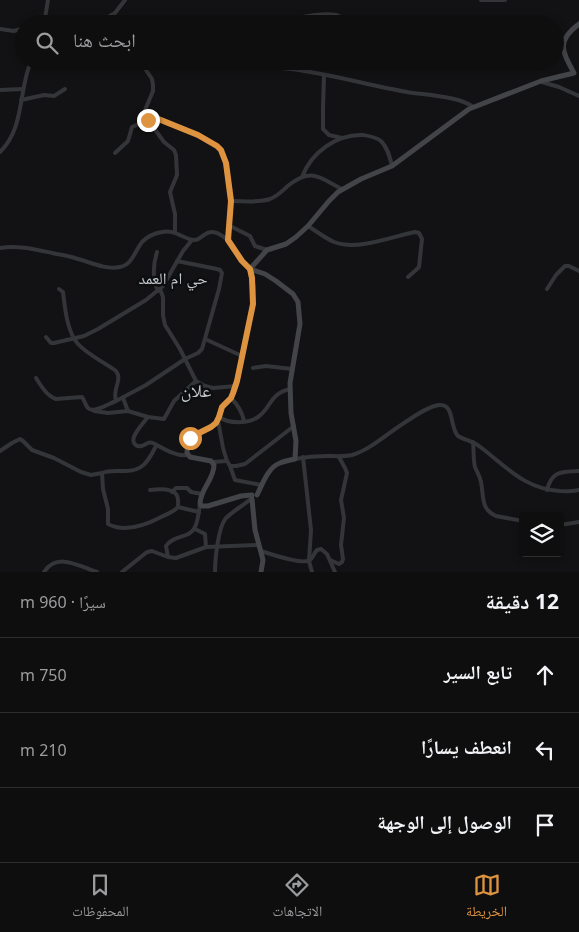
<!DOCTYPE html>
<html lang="ar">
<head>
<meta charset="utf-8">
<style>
  body { margin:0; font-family:"Noto Sans","Noto Naskh Arabic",sans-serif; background:#171718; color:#f1f3f6; direction:rtl }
  .controls { position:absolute; right:15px; bottom:15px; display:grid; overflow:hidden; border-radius:5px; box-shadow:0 2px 8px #0003 }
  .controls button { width:45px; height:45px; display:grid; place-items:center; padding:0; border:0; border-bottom:1px solid #2e2e2f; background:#0e0e0f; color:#f1f3f6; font:25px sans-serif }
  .stop { position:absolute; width:15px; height:15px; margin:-11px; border:4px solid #de9340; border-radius:50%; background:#fff }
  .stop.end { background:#de9340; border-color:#fff; box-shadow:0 1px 5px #0008 }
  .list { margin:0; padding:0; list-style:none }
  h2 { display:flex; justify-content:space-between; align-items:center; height:65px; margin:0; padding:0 20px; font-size:21px }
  h2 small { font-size:16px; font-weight:400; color:#9b9c9e }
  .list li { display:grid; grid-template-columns:32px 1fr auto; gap:15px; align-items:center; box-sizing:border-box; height:75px; padding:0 20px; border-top:1px solid #2e2e2f }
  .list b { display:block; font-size:19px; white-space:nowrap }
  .list em { font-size:16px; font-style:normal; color:#9b9c9e }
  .icon { flex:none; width:28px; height:28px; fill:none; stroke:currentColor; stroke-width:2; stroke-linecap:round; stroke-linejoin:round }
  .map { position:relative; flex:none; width:579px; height:572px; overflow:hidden; direction:ltr }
  .search { position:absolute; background:#0e0e0f; box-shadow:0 2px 8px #0003; left:15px; right:15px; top:15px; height:55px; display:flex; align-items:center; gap:12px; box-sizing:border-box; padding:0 18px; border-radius:28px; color:#9b9c9e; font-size:19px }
  .sheet { height:290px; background:#0e0e0f }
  nav { display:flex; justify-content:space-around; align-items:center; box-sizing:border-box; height:70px; border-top:1px solid #2e2e2f; background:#0e0e0f; font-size:14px; color:#9b9c9e }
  nav a { display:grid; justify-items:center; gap:2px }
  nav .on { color:#de9340 }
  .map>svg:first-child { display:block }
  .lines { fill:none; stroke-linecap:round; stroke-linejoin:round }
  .street { stroke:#343538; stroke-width:4 }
  .secondary { stroke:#424448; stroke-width:5 }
  .route { stroke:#de9340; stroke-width:6 }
  .labels { text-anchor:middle; stroke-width:5; stroke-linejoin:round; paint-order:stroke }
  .neighbourhood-label { font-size:16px; fill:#c6cacf; stroke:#0d0e0f }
  .quarter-label { font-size:18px; fill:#c6cacf; stroke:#0d0e0f }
</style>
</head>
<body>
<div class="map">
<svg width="579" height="572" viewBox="0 0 579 572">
  <rect width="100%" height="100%" fill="#121214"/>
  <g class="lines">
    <g class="street">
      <polyline points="481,0 505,0"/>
      <polyline points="31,24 40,21 108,17 115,13 125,0"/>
      <polyline points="44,24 48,0"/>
      <path d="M275 24C287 19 328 11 339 16 343 18 346 21 349 24"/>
      <polyline points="416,24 440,22 455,24"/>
      <polyline points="0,29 14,31 24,28"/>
      <polyline points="555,46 563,46"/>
      <polyline points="65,61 91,63 111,61"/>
      <polyline points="140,61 152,79 153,85 153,91 145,110 146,114 148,120 164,142 174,150 176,155 177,175 170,192 175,214 175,232"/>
      <path d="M223 61C245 69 268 66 291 69 330 74 368 85 407 92 424 95 460 96 473 107"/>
      <polyline points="324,75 323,108 323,129 329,135 342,138"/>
      <polyline points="542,82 559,87 579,96"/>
      <polyline points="0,90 23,89"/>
      <polyline points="21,100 44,95 54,96 65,89"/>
      <polyline points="146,114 198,135 217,146 221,150 226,163 231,201 228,240 242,261 250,269"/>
      <path d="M0 152C25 127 18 92 31 61"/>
      <polyline points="115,153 128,141 132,127 148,120"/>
      <path d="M302 177C311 153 336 134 363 135 369 136 376 137 381 141 388 148 390 158 392 166"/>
      <path d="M231 201C243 201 258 203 270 199 278 196 283 190 289 185 312 167 320 178 342 189"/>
      <polyline points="230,226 250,236 255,246 267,250"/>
      <path d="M308 226C316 231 325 238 334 242 357 251 391 237 415 232L419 233 422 239 419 267 416 270 408 277"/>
      <path d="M0 248C21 245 37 250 57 254 63 255 69 256 75 258 90 262 105 270 120 267 132 265 135 251 142 242 147 237 155 233 162 232 176 229 184 240 195 240 199 240 201 237 204 235 213 228 221 235 228 240"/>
      <path d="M157 252C153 265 152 278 158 291"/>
      <path d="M59 289 63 292C65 308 67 332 78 344 88 355 104 362 116 371 123 380 112 388 116 401L146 385 185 359 198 353 202 349 219 289 222 273 220 270 217 269 177 261"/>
      <polyline points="160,289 163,297 163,315 165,325 180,349 196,381 205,386 213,388 236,386"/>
      <polyline points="547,289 556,275 565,266 569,266 579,271"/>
      <polyline points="46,337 51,343 54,343 84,336 98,329 146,300 163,286 183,251 192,240"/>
      <polyline points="205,339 242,356"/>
      <polyline points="253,368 266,366 292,369"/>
      <path d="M36 378C41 386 47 396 56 399L82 397C85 401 85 405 88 408 93 414 110 403 116 401"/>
      <polyline points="123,398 128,411"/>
      <path d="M231 398C238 405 242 411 244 421"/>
      <polyline points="94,411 108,413 128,411 148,417"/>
      <path d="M219 417C229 424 247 424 258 417 272 407 269 394 290 389"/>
      <polyline points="218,420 223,448 227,461 230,466 236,466 245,464 294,426"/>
      <path d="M473 442C474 450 473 459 475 467 477 472 480 476 481 482 484 495 480 509 496 516L523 521"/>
      <polyline points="0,451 12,443 20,439 23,441 32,450 54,458 81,472 91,475 102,473"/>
      <path d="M188 455C177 457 164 449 155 444 148 440 147 445 141 446 138 447 136 446 134 443 130 437 144 422 148 417L164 419 174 401 196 381"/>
      <polyline points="303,457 311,530 309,561 312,572"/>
      <path d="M295 459C305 457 315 456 326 456 334 456 343 457 352 455 370 450 388 433 404 423 412 418 431 404 441 405 454 405 450 428 458 436 464 440 473 441 479 446 506 466 524 489 560 491 567 491 573 492 579 490"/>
      <polyline points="213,462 227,461"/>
      <polyline points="230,466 235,480 261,485"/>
      <path d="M150 490C157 489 171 488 176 494 179 497 178 503 178 507 174 512 167 514 161 517 146 525 125 533 108 524V509L103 489 102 473C109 470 115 471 123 471 142 472 148 462 156 446"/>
      <path d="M547 490C552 470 562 472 579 471"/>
      <polyline points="172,492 176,488 187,488 191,492 202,494"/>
      <polyline points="178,507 199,512"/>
      <polyline points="560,525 579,522"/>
      <polyline points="195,529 205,534 206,547"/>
      <path d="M261 551C270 554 303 565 310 560 313 558 314 553 317 550L321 549 327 554 335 572"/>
      <path d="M168 557 166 546C174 534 190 539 195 527 198 521 199 511 200 504"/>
      <polyline points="330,560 339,564 342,562 343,559 341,545 344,518 341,500 347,473 345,468 339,457"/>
      <path d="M44 572C57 552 79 566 97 572"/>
      <polyline points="122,572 147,552 152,551 168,557 176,558 206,547 259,545"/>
      <path d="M215 572C215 560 218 527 226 518 233 511 244 505 252 498"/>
    </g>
    <g class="secondary">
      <path d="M250 269 265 274 276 281 293 294 298 302 300 324 290 383 291 413 296 441 295 459C290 460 285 461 280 463 268 467 262 485 257 495"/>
      <path d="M252 495 241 496 208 506H202L200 504C200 489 214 480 214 465L211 461 190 457 187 453C188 429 201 437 215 424 220 418 219 411 223 406 225 403 227 402 229 400 233 396 234 391 236 386L253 304V286L250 269 267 250 286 244 296 237 308 226 329 201 338 192 361 179 392 166 469 109 541 81 574 73C562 51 556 41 579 24"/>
      <polyline points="252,499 255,530 263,560 261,572"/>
    </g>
  </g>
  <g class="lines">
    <polyline class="route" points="148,120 146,114 198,135 217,146 221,150 226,163 231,201 228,240 242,261 250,269 252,278 253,304 237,381 233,393 231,398 222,407 219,417 216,423 211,427 193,436 190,438"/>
  </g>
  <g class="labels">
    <g class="neighbourhood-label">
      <text x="173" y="284">حي ام العمد</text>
    </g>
    <g class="quarter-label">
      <text x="196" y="397">علان</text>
    </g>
  </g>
</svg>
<div class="controls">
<button><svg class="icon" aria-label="layers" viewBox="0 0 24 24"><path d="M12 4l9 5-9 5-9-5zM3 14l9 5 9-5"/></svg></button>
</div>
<div class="stop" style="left:190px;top:438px"></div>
<div class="stop end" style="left:148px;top:120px"></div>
<div class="search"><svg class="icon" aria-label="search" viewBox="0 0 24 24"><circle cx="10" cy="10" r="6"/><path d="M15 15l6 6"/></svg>ابحث هنا</div>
</div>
<section class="sheet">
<h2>12 دقيقة<small>سيرًا · 960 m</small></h2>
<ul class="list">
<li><svg class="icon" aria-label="ahead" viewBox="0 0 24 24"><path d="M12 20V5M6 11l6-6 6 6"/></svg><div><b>تابع السير</b></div><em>750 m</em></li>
<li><svg class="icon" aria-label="left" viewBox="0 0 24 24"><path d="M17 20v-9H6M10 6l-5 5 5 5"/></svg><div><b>انعطف يسارًا</b></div><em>210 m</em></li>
<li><svg class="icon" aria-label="arrive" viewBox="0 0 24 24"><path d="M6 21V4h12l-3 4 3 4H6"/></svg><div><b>الوصول إلى الوجهة</b></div></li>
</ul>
</section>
<nav>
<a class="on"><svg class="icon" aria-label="map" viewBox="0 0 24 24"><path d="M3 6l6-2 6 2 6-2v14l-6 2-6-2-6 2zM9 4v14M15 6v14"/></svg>الخريطة</a>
<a><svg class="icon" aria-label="directions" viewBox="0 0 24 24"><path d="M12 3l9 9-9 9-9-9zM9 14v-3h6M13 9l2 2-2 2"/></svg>الاتجاهات</a>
<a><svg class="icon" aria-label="saved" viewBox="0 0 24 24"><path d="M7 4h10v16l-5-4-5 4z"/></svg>المحفوظات</a>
</nav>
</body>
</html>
